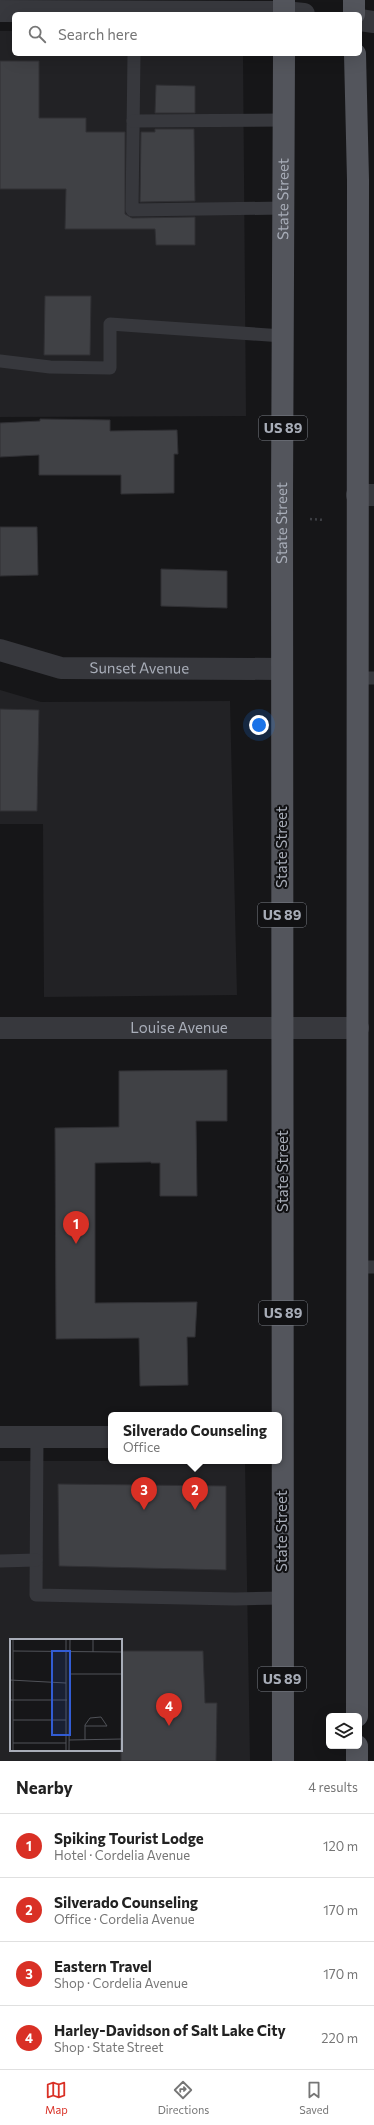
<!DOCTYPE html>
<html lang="en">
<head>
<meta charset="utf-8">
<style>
  body { margin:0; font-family:Commissioner,sans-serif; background:#f2f2f2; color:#222 }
  .controls { position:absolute; right:12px; bottom:12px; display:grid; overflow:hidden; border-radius:6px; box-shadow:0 4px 16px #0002 }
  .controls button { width:36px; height:36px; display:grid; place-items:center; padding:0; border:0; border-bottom:1px solid #e0e0e0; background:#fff; color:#222; font:20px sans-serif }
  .you { position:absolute; left:259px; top:725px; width:14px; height:14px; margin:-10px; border:3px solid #fff; border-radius:50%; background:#1a73e8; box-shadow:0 0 0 6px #1a73e833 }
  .badge { display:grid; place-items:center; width:26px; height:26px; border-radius:50%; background:#d93025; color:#fff; font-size:13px; font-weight:700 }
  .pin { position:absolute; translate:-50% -33px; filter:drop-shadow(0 1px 2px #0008) }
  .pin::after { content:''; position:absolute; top:21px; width:14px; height:12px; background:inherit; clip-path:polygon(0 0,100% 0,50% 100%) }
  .popup { position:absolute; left:108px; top:1412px; width:174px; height:52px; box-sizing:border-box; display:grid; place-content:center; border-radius:6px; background:#fff; filter:drop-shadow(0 1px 3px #0005); font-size:13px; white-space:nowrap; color:#767676 }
  .popup b { font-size:15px; color:#222 }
  .popup::after { content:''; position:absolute; left:50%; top:100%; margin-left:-8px; border:8px solid transparent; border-top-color:#fff }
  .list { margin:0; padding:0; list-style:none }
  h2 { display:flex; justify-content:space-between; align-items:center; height:52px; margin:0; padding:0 16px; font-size:17px }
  h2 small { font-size:13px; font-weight:400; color:#767676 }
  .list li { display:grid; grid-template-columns:26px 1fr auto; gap:12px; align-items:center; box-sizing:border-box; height:64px; padding:0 16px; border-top:1px solid #e0e0e0 }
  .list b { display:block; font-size:15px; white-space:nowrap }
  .list p { margin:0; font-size:13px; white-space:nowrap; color:#767676 }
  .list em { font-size:13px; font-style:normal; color:#767676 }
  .icon { flex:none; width:22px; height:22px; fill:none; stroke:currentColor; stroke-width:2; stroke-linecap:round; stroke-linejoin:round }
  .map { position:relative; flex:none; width:374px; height:1761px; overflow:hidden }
  .search { position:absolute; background:#fff; box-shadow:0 4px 16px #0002; left:12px; right:12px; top:12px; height:44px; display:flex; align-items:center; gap:10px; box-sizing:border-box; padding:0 14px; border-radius:6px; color:#767676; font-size:15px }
  .sheet { height:308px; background:#fff }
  nav { display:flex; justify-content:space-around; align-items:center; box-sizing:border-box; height:56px; border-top:1px solid #e0e0e0; background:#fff; font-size:11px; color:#767676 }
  nav a { display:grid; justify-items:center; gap:2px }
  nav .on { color:#d93025 }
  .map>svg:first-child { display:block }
  .built { fill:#222225; fill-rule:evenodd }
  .building { fill:#404145; stroke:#303034 }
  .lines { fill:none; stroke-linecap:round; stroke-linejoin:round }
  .path { stroke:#3d3f44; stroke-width:2.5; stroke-dasharray:2 3; stroke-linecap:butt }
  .service { stroke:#37383d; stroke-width:13 }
  .minor { stroke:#37383d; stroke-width:22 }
  .primary { stroke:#53555c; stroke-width:22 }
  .labels { text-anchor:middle; stroke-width:4; stroke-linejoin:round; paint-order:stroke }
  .shield { fill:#111113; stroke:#7b7e86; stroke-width:1 }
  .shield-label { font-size:14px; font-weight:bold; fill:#a8adb8 }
  .street-label { font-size:15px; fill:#a8adb8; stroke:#111113 }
  .inset-road { fill:none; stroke:#505258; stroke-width:1 }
  .view { fill:#325cd3; fill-opacity:0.15; stroke:#325cd3; stroke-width:2 }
  .inset-edge { fill:none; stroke:#a8adb8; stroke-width:2 }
</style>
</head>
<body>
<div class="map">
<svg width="374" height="1761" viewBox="0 0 374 1761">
  <rect width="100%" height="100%" fill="#161618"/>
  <g class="built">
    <polygon points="0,31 14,31 14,54 243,54 246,416 0,417"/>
    <polygon points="0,690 41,702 230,701 237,995 44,997 43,824 0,824"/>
    <path d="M0 1461H245L250 1761H0ZM11 1640H121V1750H11Z"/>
  </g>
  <g class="building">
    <polygon points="0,61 39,61 39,118 86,118 86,132 125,132 125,214 132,218 195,217 195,245 156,245 155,229 65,229 66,189 0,189"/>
    <polygon points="156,85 195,86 195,113 155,113"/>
    <polygon points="155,129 194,129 195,201 140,202 141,132 155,132"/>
    <polygon points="45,296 91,296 90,355 44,355"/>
    <polygon points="40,419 110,420 110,431 177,430 178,454 174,454 174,493 121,494 121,475 39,475 39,455 0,457 0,423 40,421"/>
    <polygon points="0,527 37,527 38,575 0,576"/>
    <polygon points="161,569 227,571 227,608 161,606"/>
    <polygon points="0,709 39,710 37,811 0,811"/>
    <polygon points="227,1070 227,1121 196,1121 197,1196 160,1196 160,1163 151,1163 151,1162 95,1163 95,1303 197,1302 195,1337 187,1337 188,1385 140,1386 139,1338 56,1339 55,1128 119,1127 119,1071"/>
    <polygon points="58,1484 226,1486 226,1570 59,1566"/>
    <polygon points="121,1651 203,1651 205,1703 217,1703 216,1761 121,1761"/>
  </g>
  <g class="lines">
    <polyline class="path" points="310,519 324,520"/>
    <g class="service">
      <polyline points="134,54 132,210 284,208"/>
      <polyline points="133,121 284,120"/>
      <polyline points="0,361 50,367 110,368 110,324 283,336"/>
      <polyline points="357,678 374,678"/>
      <polyline points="357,1267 374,1267"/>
      <polyline points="37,1437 36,1595 235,1599 282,1598"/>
      <polyline points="0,1561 36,1560"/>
    </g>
    <g class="minor">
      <polyline points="0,11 284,12 304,14"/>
      <polyline points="360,20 374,22"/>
      <polyline points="357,495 374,495"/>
      <path id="s1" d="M0 650 61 668 282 669"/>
      <path id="s2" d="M0 1028H358"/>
      <polyline points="0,1437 111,1437"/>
    </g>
    <g class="primary">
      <polyline points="284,0 284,14"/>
      <polyline points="354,14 354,0"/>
      <polyline points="355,54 358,180 357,1716"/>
      <polyline points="357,1746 357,1761"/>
      <path id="s3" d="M283 1761 282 496 284 54"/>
    </g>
  </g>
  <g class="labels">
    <g class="shield">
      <rect x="259" y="416" width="48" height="24" rx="3"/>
      <rect x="258" y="903" width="48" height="24" rx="3"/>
      <rect x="259" y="1301" width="48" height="24" rx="3"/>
      <rect x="258" y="1667" width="48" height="24" rx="3"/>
    </g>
    <g class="shield-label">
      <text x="283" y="433">US 89</text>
      <text x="282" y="920">US 89</text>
      <text x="283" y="1318">US 89</text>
      <text x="282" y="1684">US 89</text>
    </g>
    <g class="street-label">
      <text dy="5" stroke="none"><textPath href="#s3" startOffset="1562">State Street</textPath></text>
      <text dy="5" stroke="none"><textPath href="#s3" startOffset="1238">State Street</textPath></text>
      <text dy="5" stroke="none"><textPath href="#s1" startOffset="142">Sunset Avenue</textPath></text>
      <text transform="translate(282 847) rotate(-90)" y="5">State Street</text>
      <text dy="5" stroke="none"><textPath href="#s2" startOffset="179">Louise Avenue</textPath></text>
      <text transform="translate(283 1171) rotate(-90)" y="5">State Street</text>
      <text transform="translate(282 1531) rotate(-90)" y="5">State Street</text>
    </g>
  </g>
  <g transform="translate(10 1639)">
    <rect width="112" height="112" fill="#161618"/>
    <path class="inset-road" d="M83 0V13M3 12 112 13M59 35H112M0 41 56 44M0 61H57M3 81H56M59 101 112 100M75 101V86L80 79 91 78 97 87H75M3 104H56M3 112V0M56 112V0M59 112 60 0M111 112 112 0"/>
    <path class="view" d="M42 12H60V96H42Z"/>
    <rect width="112" height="112" class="inset-edge"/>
  </g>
</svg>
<div class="controls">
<button><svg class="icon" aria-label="layers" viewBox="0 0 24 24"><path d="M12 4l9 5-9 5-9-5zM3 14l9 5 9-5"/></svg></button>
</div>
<div class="you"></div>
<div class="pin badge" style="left:76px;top:1244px">1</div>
<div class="pin badge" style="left:195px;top:1510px">2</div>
<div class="popup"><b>Silverado Counseling</b>Office</div>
<div class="pin badge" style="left:144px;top:1510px">3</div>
<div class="pin badge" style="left:169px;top:1726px">4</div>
<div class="search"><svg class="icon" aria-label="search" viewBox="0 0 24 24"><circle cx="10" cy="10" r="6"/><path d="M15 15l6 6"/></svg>Search here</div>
</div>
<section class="sheet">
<h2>Nearby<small>4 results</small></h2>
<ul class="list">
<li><span class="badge">1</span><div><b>Spiking Tourist Lodge</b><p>Hotel · Cordelia Avenue</p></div><em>120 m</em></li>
<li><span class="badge">2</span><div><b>Silverado Counseling</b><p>Office · Cordelia Avenue</p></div><em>170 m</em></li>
<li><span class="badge">3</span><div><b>Eastern Travel</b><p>Shop · Cordelia Avenue</p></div><em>170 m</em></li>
<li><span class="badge">4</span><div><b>Harley-Davidson of Salt Lake City</b><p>Shop · State Street</p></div><em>220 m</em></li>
</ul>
</section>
<nav>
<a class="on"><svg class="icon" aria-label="map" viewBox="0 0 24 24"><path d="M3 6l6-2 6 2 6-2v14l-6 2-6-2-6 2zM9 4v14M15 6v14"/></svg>Map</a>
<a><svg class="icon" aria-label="directions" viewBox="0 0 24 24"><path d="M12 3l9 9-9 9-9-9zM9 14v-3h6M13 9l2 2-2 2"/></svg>Directions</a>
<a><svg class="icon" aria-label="saved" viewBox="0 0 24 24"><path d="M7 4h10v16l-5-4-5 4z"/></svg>Saved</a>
</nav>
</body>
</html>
